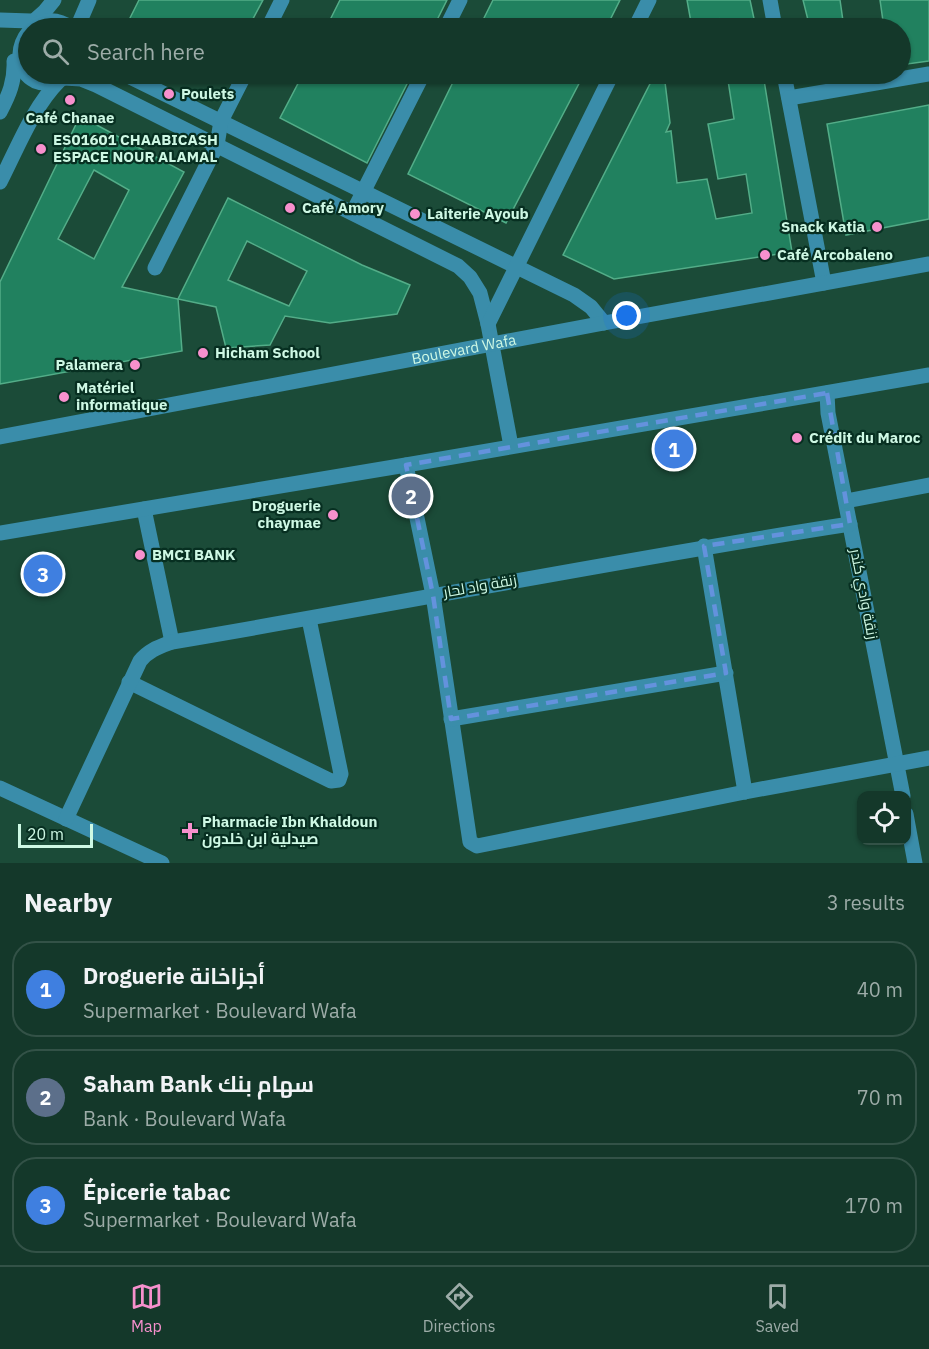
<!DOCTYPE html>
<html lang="en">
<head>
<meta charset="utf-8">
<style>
  body { margin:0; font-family:"IBM Plex Sans",Cairo,sans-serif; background:#1d3f32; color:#f1f3f6 }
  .controls { position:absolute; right:18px; bottom:18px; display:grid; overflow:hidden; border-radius:12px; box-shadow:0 2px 4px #0004 }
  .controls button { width:54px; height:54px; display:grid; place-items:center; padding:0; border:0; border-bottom:2px solid #335247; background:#14382a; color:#f1f3f6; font:30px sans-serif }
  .scale { position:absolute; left:18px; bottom:15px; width:75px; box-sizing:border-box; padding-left:6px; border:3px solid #cef8e4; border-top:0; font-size:16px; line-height:21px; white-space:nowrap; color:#cef8e4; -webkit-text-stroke:4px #072f21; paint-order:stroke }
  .you { position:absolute; left:627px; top:316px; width:21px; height:21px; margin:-15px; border:4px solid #fff; border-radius:50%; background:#1a73e8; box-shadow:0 0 0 9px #1a73e833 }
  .badge { display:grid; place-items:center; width:39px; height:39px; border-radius:50%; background:#f790cd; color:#fff; font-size:20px; font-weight:700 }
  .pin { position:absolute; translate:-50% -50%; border:3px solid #fff; box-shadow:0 2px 6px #0006 }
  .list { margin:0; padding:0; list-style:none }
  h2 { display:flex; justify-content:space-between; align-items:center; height:78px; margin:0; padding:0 24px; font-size:26px }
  h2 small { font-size:20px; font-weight:400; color:#9daca8 }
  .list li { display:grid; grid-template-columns:39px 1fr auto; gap:18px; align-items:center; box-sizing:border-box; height:96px; margin:0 12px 12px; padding:0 12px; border:2px solid #335247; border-radius:24px }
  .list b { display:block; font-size:22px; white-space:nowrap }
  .list p { margin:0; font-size:20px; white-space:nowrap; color:#9daca8 }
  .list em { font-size:20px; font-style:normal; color:#9daca8 }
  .icon { flex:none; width:33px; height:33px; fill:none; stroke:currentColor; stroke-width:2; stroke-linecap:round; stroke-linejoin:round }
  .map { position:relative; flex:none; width:929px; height:863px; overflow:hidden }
  .search { position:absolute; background:#14382a; box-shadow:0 2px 4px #0004; left:18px; right:18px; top:18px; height:66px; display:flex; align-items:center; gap:15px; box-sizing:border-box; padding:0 21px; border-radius:33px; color:#9daca8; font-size:22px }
  .sheet { height:402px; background:#14382a }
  nav { display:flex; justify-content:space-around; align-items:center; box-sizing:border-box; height:84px; border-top:2px solid #335247; background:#14382a; font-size:16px; color:#9daca8 }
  nav a { display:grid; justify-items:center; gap:3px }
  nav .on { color:#f790cd }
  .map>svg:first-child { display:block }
  .building { fill:#21815f; stroke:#53ad88; stroke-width:1.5; fill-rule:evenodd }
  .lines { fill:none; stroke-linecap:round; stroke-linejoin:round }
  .minor { stroke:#3a8daa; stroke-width:15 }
  .marked { fill:none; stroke:#6492dd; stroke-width:4.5; stroke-dasharray:12 8; stroke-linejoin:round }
  .poi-dot { fill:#f790cd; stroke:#072f21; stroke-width:2 }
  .labels { text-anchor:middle; stroke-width:4.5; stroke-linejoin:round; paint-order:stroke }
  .poi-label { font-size:15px; font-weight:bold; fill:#cef8e4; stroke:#072f21; text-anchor:start }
  .street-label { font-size:15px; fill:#cef8e4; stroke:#072f21 }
</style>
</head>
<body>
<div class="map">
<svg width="929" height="863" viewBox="0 0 929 863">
  <rect width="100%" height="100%" fill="#1b4b38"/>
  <g class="building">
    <polygon points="139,0 263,0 248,28 125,28"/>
    <polygon points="340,0 447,0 433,28 326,28"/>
    <polygon points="493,0 620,0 606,28 479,28"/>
    <polygon points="687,0 750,0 756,28 720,28 719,20 715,28 692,28"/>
    <polygon points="803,0 840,0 844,28 810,28"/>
    <polygon points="880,0 929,0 929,61 900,65 900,28 884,28"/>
    <polygon points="303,74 412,74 367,163 280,118"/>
    <polygon points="457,74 584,74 506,223 408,174"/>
    <polygon points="655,74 664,74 670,123 666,132 671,131 677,183 707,179 716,219 752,213 746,174 718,179 708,124 734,119 727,74 763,74 792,252 614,279 563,255"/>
    <polygon points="929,105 929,219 846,235 827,124"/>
    <path d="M80 116 184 172 122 287 178 299 182 351 0 384V282ZM94 170 129 190 94 259 58 239Z"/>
    <path d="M228 198 362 265 410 285 397 314 330 323 285 316 270 345 226 348 216 307 178 299ZM247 241 307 271 289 306 228 280Z"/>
  </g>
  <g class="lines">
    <g class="minor">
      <polyline points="770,0 775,28"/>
      <polyline points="36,19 45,11 54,0"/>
      <polyline points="0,20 31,21"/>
      <polyline points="77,28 89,0"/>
      <polyline points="268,28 282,0"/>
      <polyline points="446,28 460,0"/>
      <polyline points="635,28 649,0"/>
      <path d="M69 74C60 82 47 86 35 81 0 62 32 0 71 28"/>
      <polyline points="124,74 574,295 591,307 604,323"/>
      <polyline points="784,74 824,283"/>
      <polyline points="64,78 81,79 96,85 458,266 470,277 480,293 488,324 511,446"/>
      <polyline points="789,98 929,74"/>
      <path d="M0 112C9 95 15 81 14 61"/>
      <path d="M0 182C17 149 33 107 59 81"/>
      <polyline points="353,212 423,74"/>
      <polyline points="155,268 217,145 221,121 245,74"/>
      <polyline points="488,324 612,74"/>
      <polyline points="827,393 828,413 903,796"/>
      <path id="s1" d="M0 437 604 323 929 264"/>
      <polyline points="406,465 433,595 470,842 477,846 745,792 929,758"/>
      <polyline points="846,501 929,485"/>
      <polyline points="144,509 172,642"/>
      <polyline points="0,533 406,465 929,375"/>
      <polyline points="704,546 745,792"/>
      <polyline points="129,682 331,781 339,780 341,774 309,619"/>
      <polyline points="451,719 726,673"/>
      <polyline points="0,788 162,863"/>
      <polyline points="906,814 915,863"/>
      <path d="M66 819 140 661C149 650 159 647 172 642 398 604 623 559 850 524"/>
    </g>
  </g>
  <path class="marked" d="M827 393 850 524 704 546 726 673 451 719 433 595 406 465Z"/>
  <g class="poi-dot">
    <circle cx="169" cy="94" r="6"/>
    <circle cx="70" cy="100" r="6"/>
    <circle cx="41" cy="149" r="6"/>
    <circle cx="290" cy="208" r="6"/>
    <circle cx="415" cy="214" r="6"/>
    <circle cx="877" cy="227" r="6"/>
    <circle cx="765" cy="255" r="6"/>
    <circle cx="203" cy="353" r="6"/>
    <circle cx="135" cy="365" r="6"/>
    <circle cx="64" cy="397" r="6"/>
    <circle cx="797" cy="438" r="6"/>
    <circle cx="333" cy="515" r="6"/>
    <circle cx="140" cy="555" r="6"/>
    <path d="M187 822h6v6h6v6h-6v6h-6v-6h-6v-6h6z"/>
  </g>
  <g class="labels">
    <g class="poi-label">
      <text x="181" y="99">Poulets</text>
      <text x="70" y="123" text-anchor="middle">Café Chanae</text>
      <text x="53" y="145">ES01601 CHAABICASH<tspan x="53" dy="17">ESPACE NOUR ALAMAL</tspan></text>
      <text x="302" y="213">Café Amory</text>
      <text x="427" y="219">Laiterie Ayoub</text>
      <text x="865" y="232" text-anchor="end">Snack Katia</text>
      <text x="777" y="260">Café Arcobaleno</text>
      <text x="215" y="358">Hicham School</text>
      <text x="123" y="370" text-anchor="end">Palamera</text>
      <text x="76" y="393">Matériel<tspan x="76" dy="17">informatique</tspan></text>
      <text x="809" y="443">Crédit du Maroc</text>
      <text x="321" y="511" text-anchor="end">Droguerie<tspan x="321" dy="17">chaymae</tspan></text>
      <text x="152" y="560">BMCI BANK</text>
      <text x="202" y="827">Pharmacie Ibn Khaldoun<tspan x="202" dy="17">صيدلية ابن خلدون</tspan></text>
    </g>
    <g class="street-label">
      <text dy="5" stroke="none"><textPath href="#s1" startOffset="472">Boulevard Wafa</textPath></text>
      <text transform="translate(480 586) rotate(-10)" y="5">زنقة واد لحار</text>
      <text transform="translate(864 594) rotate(79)" y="5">زنقة وادي كندر</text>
    </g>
  </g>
</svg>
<div class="controls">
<button><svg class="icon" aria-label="locate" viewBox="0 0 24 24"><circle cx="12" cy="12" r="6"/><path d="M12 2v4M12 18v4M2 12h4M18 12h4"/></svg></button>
</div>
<div class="scale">20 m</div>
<div class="you"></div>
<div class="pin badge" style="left:674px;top:449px;background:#3f7fe0">1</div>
<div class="pin badge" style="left:411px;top:496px;background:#5c6f8a">2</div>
<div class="pin badge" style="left:43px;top:574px;background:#3f7fe0">3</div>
<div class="search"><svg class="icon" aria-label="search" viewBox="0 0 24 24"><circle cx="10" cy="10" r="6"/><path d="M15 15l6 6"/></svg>Search here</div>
</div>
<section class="sheet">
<h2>Nearby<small>3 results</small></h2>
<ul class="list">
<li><span class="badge" style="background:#3f7fe0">1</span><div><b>Droguerie أجزاخانة</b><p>Supermarket · Boulevard Wafa</p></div><em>40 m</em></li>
<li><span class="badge" style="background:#5c6f8a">2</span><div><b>Saham Bank سهام بنك</b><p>Bank · Boulevard Wafa</p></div><em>70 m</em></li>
<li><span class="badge" style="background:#3f7fe0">3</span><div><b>Épicerie tabac</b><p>Supermarket · Boulevard Wafa</p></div><em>170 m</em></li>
</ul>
</section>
<nav>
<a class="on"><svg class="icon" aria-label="map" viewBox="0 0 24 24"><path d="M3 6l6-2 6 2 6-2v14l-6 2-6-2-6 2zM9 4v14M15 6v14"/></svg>Map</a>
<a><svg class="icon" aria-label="directions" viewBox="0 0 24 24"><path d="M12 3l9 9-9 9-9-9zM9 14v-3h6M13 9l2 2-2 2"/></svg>Directions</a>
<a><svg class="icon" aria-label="saved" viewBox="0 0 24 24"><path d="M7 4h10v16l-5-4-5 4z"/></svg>Saved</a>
</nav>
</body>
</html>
